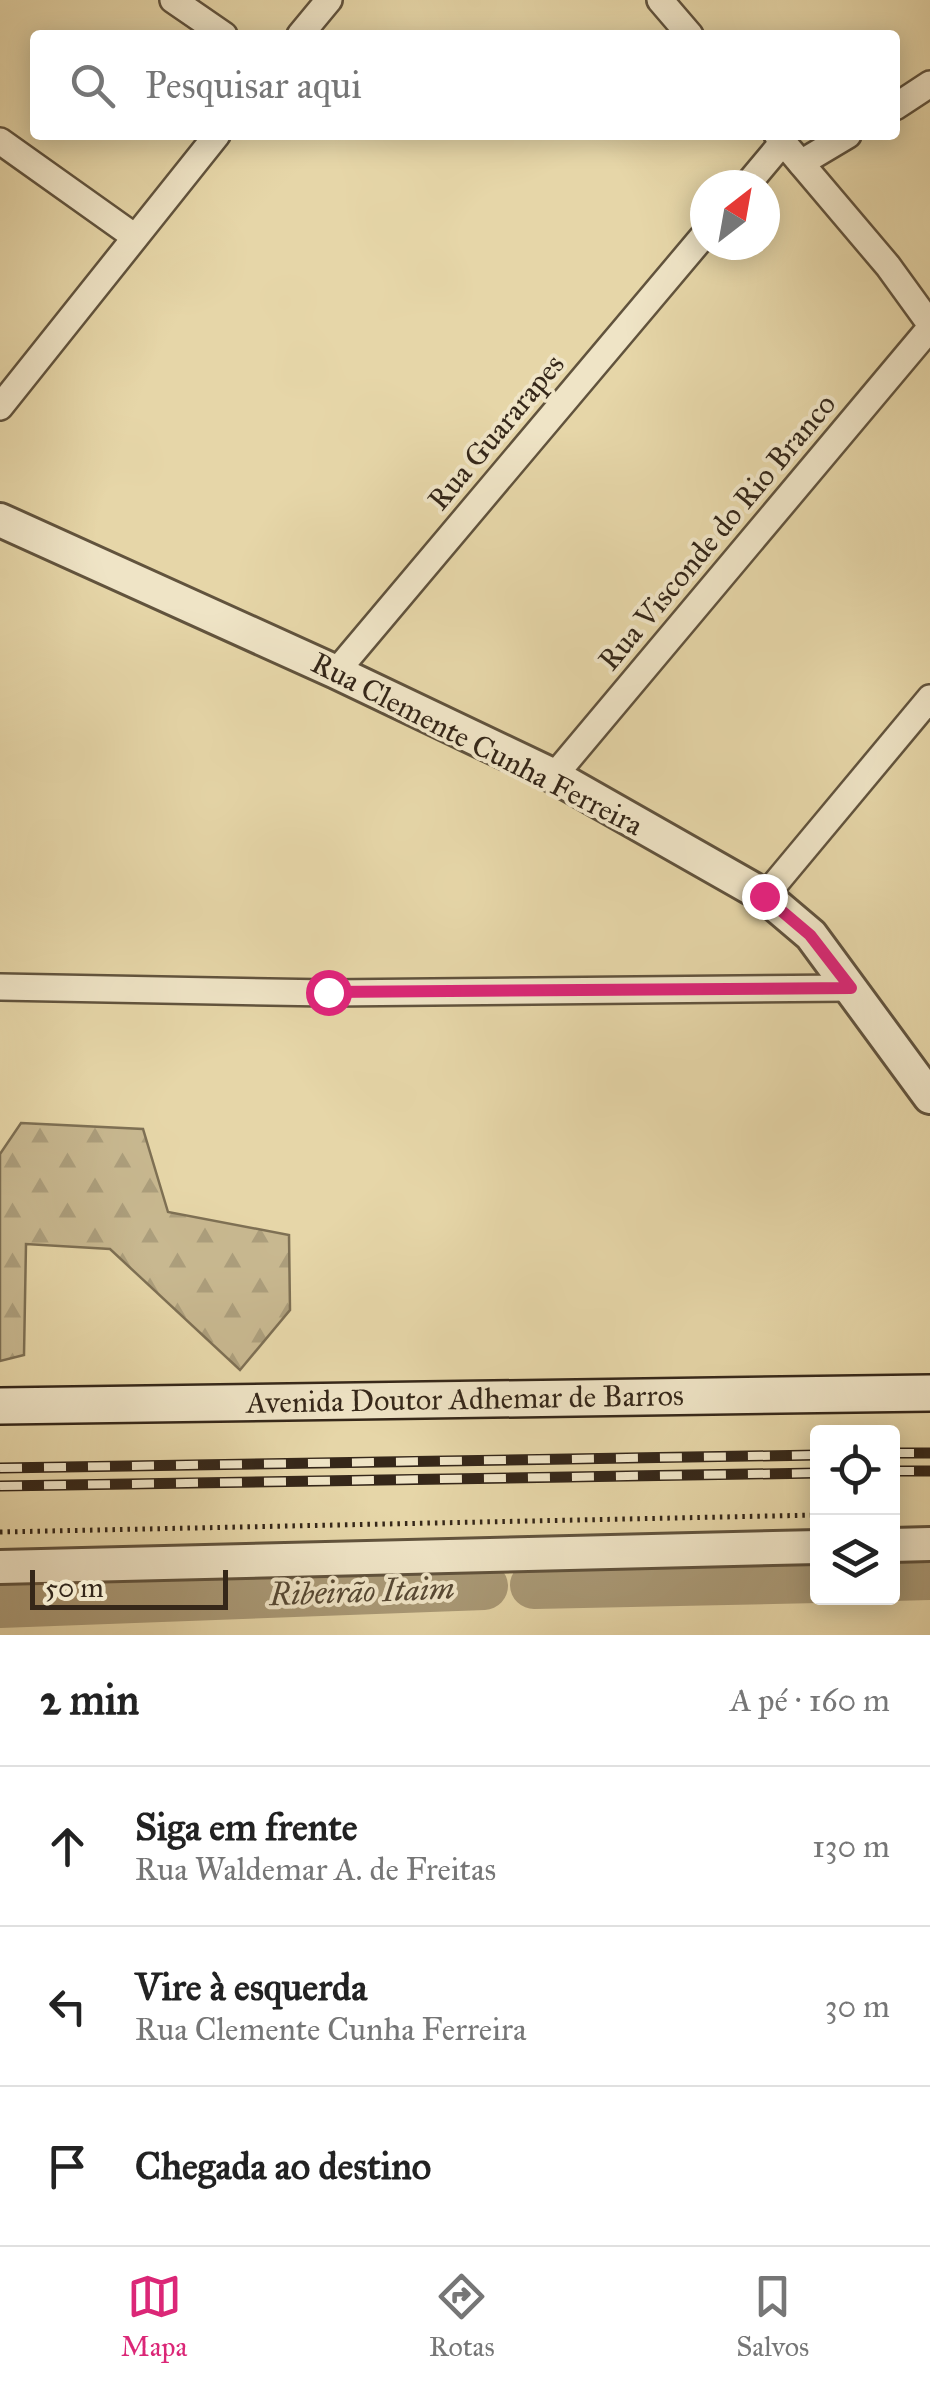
<!DOCTYPE html>
<html lang="pt">
<head>
<meta charset="utf-8">
<style>
  body { margin:0; font-family:"IM FELL Great Primer",serif; background:#f2f2f2; color:#222 }
  .controls { position:absolute; right:30px; bottom:30px; display:grid; overflow:hidden; border-radius:10px; box-shadow:0 5px 25px #0003 }
  .controls button { width:90px; height:90px; display:grid; place-items:center; padding:0; border:0; border-bottom:2px solid #e0e0e0; background:#fff; color:#222; font:50px sans-serif }
  .compass { position:absolute; left:690px; top:170px; width:90px; height:90px; border-radius:50%; background:#fff; box-shadow:0 5px 25px #0003; rotate:31deg }
  .scale { position:absolute; left:30px; bottom:25px; width:198px; box-sizing:border-box; padding-left:10px; border:5px solid #352719; border-top:0; font-size:28px; line-height:35px; white-space:nowrap; color:#352719; -webkit-text-stroke:8px #efe4c6; paint-order:stroke }
  .stop { position:absolute; width:30px; height:30px; margin:-22px; border:8px solid #db2777; border-radius:50%; background:#fff }
  .stop.end { background:#db2777; border-color:#fff; box-shadow:0 2px 10px #0008 }
  .list { margin:0; padding:0; list-style:none }
  h2 { display:flex; justify-content:space-between; align-items:center; height:130px; margin:0; padding:0 40px; font-size:42px }
  h2 small { font-size:32px; font-weight:400; color:#767676 }
  .list li { display:grid; grid-template-columns:65px 1fr auto; gap:30px; align-items:center; box-sizing:border-box; height:160px; padding:0 40px; border-top:2px solid #e0e0e0 }
  .list b { display:block; font-size:38px; white-space:nowrap }
  .list p { margin:0; font-size:32px; white-space:nowrap; color:#767676 }
  .list em { font-size:32px; font-style:normal; color:#767676 }
  .icon { flex:none; width:55px; height:55px; fill:none; stroke:currentColor; stroke-width:2; stroke-linecap:round; stroke-linejoin:round }
  .map { position:relative; flex:none; width:930px; height:1635px; overflow:hidden }
  .search { position:absolute; background:#fff; box-shadow:0 5px 25px #0003; left:30px; right:30px; top:30px; height:110px; display:flex; align-items:center; gap:25px; box-sizing:border-box; padding:0 35px; border-radius:10px; color:#767676; font-size:38px }
  .sheet { height:610px; background:#fff }
  nav { display:flex; justify-content:space-around; align-items:center; box-sizing:border-box; height:140px; border-top:2px solid #e0e0e0; background:#fff; font-size:28px; color:#767676 }
  nav a { display:grid; justify-items:center; gap:5px }
  nav .on { color:#db2777 }
  .map>svg:first-child { display:block }
  .forest { fill:url(#forest-firs); stroke:#7e7054; stroke-width:2.5 }
  .lines { fill:none; stroke-linecap:round; stroke-linejoin:round }
  .river { stroke:#aa9a77; stroke-width:48 }
  .minor-casing { stroke:#61533d; stroke-width:30 }
  .tertiary-casing { stroke:#61533d; stroke-width:38 }
  .secondary-casing { stroke:#352719; stroke-width:40 }
  .path { stroke:#352719; stroke-width:5; stroke-dasharray:2.5 5; stroke-linecap:butt }
  .minor { stroke:#efe4c6; stroke-width:25 }
  .tertiary { stroke:#efe4c6; stroke-width:32 }
  .secondary { stroke:#efe4c6; stroke-width:35 }
  .rail-casing { stroke:#352719; stroke-width:11 }
  .rail { stroke:#efe4c6; stroke-width:8; stroke-dasharray:22; stroke-linecap:butt }
  .route { stroke:#db2777; stroke-width:12 }
  .labels { text-anchor:middle; stroke-width:8; stroke-linejoin:round; paint-order:stroke }
  .street-label { font-size:30px; fill:#352719; stroke:#efe4c6 }
  .water-label { font-size:32px; font-style:italic; fill:#584a35; stroke:#efe4c6 }
</style>
</head>
<body>
<div class="map">
<svg width="930" height="1635" viewBox="0 0 930 1635">
  <defs>
    <pattern id="forest-firs" width="22" height="20" patternUnits="userSpaceOnUse" patternTransform="scale(2.5)"><rect width="22" height="20" fill="#c8b890"/><path d="M5 1l3.5 6h-7zM16 11l3.5 6h-7z" fill="#ac9e7c"/></pattern>
  </defs>
  <rect width="100%" height="100%" fill="#e6d6a8"/>
  <filter id="stains"><feTurbulence type="fractalNoise" baseFrequency=".002" numOctaves="4"/><feColorMatrix values="0 0 0 0 .2 0 0 0 0 .09 0 0 0 0 .02 0 0 0 .5 -.17"/></filter>
  <radialGradient id="worn" r=".72"><stop offset=".6" stop-color="#630" stop-opacity="0"/><stop offset="1" stop-color="#630" stop-opacity=".3"/></radialGradient>
  <polygon class="forest" points="21,1123 143,1129 168,1212 289,1235 290,1310 240,1370 110,1249 26,1244 24,1355 0,1361 0,1154"/>
  <g class="lines">
    <g class="river">
      <polyline points="892,1577 930,1576"/>
      <polyline points="534,1585 818,1579"/>
      <polyline points="0,1604 484,1586"/>
    </g>
    <g class="minor-casing">
      <g id="minor">
        <polyline points="173,0 224,35"/>
        <polyline points="660,0 690,35"/>
        <polyline points="300,35 329,0"/>
        <polyline points="895,107 930,84"/>
        <polyline points="777,135 888,266 930,324"/>
        <polyline points="0,141 135,237"/>
        <polyline points="801,163 848,135"/>
        <polyline points="747,185 783,142"/>
        <polyline points="0,407 217,135"/>
        <polyline points="336,672 705,234"/>
        <polyline points="554,776 930,328"/>
        <polyline points="765,896 930,698"/>
        <polyline points="0,987 329,993 851,988"/>
      </g>
    </g>
    <g class="tertiary-casing">
      <g id="tertiary">
        <polyline points="0,520 336,672 554,776 765,896 811,935 930,1097"/>
        <polyline points="892,1545 930,1544"/>
        <polyline points="0,1567 818,1547"/>
      </g>
    </g>
    <g class="secondary-casing">
      <polyline id="secondary" points="0,1406 930,1393"/>
    </g>
    <polyline class="path" points="0,1532 818,1515"/>
    <use href="#minor" class="minor"/>
    <use href="#tertiary" class="tertiary"/>
    <use href="#secondary" class="secondary"/>
    <g class="rail-casing">
      <g id="rail">
        <polyline points="892,1453 930,1453"/>
        <polyline points="0,1468 818,1455"/>
        <polyline points="892,1471 930,1471"/>
        <polyline points="0,1486 818,1473"/>
      </g>
    </g>
    <use href="#rail" class="rail"/>
  </g>
  <g class="lines">
    <polyline class="route" points="328,992 851,988 810,935 764,896"/>
  </g>
  <g class="labels">
    <g class="street-label">
      <text transform="translate(496 432) rotate(-50)" y="10">Rua Guararapes</text>
      <text transform="translate(717 532) rotate(-50)" y="10">Rua Visconde do Rio Branco</text>
      <text transform="translate(477 744) rotate(27)" y="10">Rua Clemente Cunha Ferreira</text>
      <text transform="translate(465 1399) rotate(-1)" y="10">Avenida Doutor Adhemar de Barros</text>
    </g>
    <g class="water-label">
      <text transform="translate(362 1591) rotate(-2)" y="11">Ribeirão Itaim</text>
    </g>
  </g>
  <rect width="100%" height="100%" filter="url(#stains)"/>
  <rect width="100%" height="100%" fill="url(#worn)"/>
</svg>
<div class="controls">
<button><svg class="icon" aria-label="locate" viewBox="0 0 24 24"><circle cx="12" cy="12" r="6"/><path d="M12 2v4M12 18v4M2 12h4M18 12h4"/></svg></button>
<button><svg class="icon" aria-label="layers" viewBox="0 0 24 24"><path d="M12 4l9 5-9 5-9-5zM3 14l9 5 9-5"/></svg></button>
</div>
<svg class="compass" viewBox="-18 -18 36 36"><path d="M0-13l5 13h-10z" fill="#e53935"/><path d="M0 13l5-13h-10z" fill="#767676"/></svg>
<div class="scale">50 m</div>
<div class="stop" style="left:328px;top:992px"></div>
<div class="stop end" style="left:764px;top:896px"></div>
<div class="search"><svg class="icon" aria-label="search" viewBox="0 0 24 24"><circle cx="10" cy="10" r="6"/><path d="M15 15l6 6"/></svg>Pesquisar aqui</div>
</div>
<section class="sheet">
<h2>2 min<small>A pé · 160 m</small></h2>
<ul class="list">
<li><svg class="icon" aria-label="ahead" viewBox="0 0 24 24"><path d="M12 20V5M6 11l6-6 6 6"/></svg><div><b>Siga em frente</b><p>Rua Waldemar A. de Freitas</p></div><em>130 m</em></li>
<li><svg class="icon" aria-label="left" viewBox="0 0 24 24"><path d="M17 20v-9H6M10 6l-5 5 5 5"/></svg><div><b>Vire à esquerda</b><p>Rua Clemente Cunha Ferreira</p></div><em>30 m</em></li>
<li><svg class="icon" aria-label="arrive" viewBox="0 0 24 24"><path d="M6 21V4h12l-3 4 3 4H6"/></svg><div><b>Chegada ao destino</b></div></li>
</ul>
</section>
<nav>
<a class="on"><svg class="icon" aria-label="map" viewBox="0 0 24 24"><path d="M3 6l6-2 6 2 6-2v14l-6 2-6-2-6 2zM9 4v14M15 6v14"/></svg>Mapa</a>
<a><svg class="icon" aria-label="directions" viewBox="0 0 24 24"><path d="M12 3l9 9-9 9-9-9zM9 14v-3h6M13 9l2 2-2 2"/></svg>Rotas</a>
<a><svg class="icon" aria-label="saved" viewBox="0 0 24 24"><path d="M7 4h10v16l-5-4-5 4z"/></svg>Salvos</a>
</nav>
</body>
</html>
